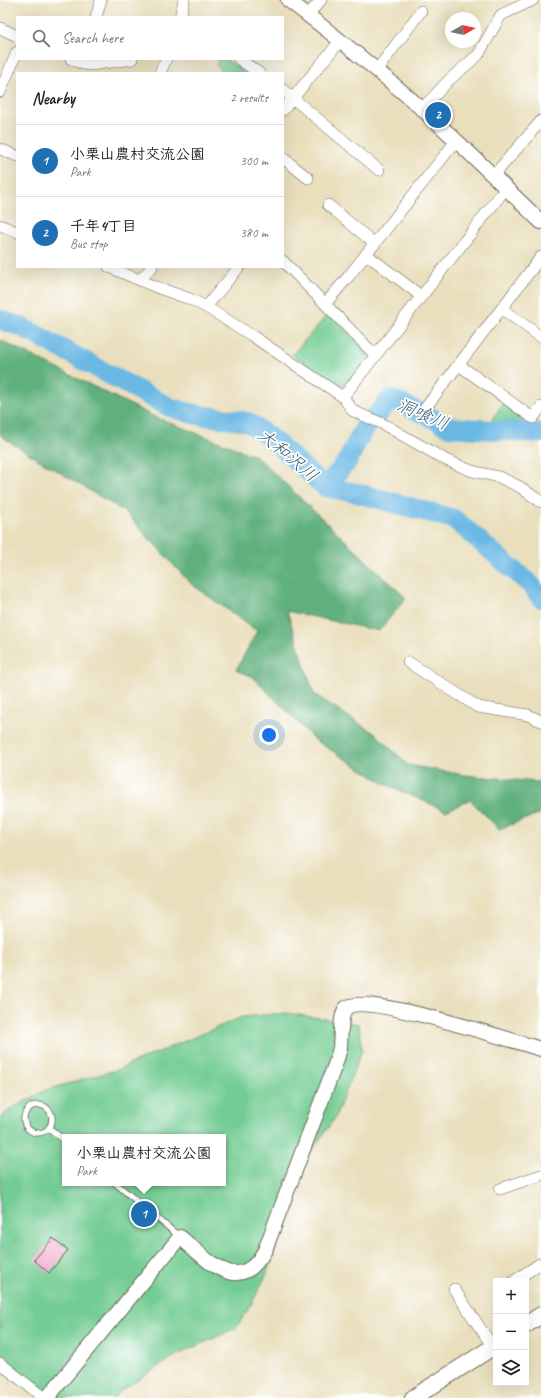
<!DOCTYPE html>
<html lang="en">
<head>
<meta charset="utf-8">
<style>
  body { margin:0; font-family:Caveat,"Klee One",sans-serif; background:#f6f6f6; color:#222 }
  .controls { position:absolute; right:12px; bottom:12px; display:grid; overflow:hidden; border-radius:0px; box-shadow:0 4px 16px #0002 }
  .controls button { width:36px; height:36px; display:grid; place-items:center; padding:0; border:0; border-bottom:1px solid #e0e0e0; background:#fff; color:#222; font:20px sans-serif }
  .compass { position:absolute; left:445px; top:12px; width:36px; height:36px; border-radius:50%; background:#fff; box-shadow:0 4px 16px #0002; rotate:81deg }
  .you { position:absolute; left:269px; top:735px; width:14px; height:14px; margin:-10px; border:3px solid #fff; border-radius:50%; background:#1a73e8; box-shadow:0 0 0 6px #1a73e833 }
  .badge { display:grid; place-items:center; width:26px; height:26px; border-radius:50%; background:#1f6fb2; color:#fff; font-size:13px; font-weight:700 }
  .pin { position:absolute; translate:-50% -50%; border:2px solid #fff; box-shadow:0 1px 4px #0006 }
  .popup { position:absolute; left:62px; top:1134px; width:164px; height:52px; box-sizing:border-box; display:grid; place-content:center; border-radius:0px; background:#fff; filter:drop-shadow(0 1px 3px #0005); font-size:13px; white-space:nowrap; color:#767676 }
  .popup b { font-size:15px; color:#222 }
  .popup::after { content:''; position:absolute; left:50%; top:100%; margin-left:-8px; border:8px solid transparent; border-top-color:#fff }
  .list { margin:0; padding:0; list-style:none }
  h2 { display:flex; justify-content:space-between; align-items:center; height:52px; margin:0; padding:0 16px; font-size:17px }
  h2 small { font-size:13px; font-weight:400; color:#767676 }
  .list li { display:grid; grid-template-columns:26px 1fr auto; gap:12px; align-items:center; box-sizing:border-box; height:72px; padding:0 16px; border-top:1px solid #e0e0e0 }
  .list b { display:block; font-size:15px; white-space:nowrap }
  .list p { margin:0; font-size:13px; white-space:nowrap; color:#767676 }
  .list em { font-size:13px; font-style:normal; color:#767676 }
  .icon { flex:none; width:22px; height:22px; fill:none; stroke:currentColor; stroke-width:2; stroke-linecap:round; stroke-linejoin:round }
  .map { position:relative; flex:none; width:541px; height:1398px; overflow:hidden }
  .search { position:absolute; background:#fff; box-shadow:0 4px 16px #0002; left:16px; top:16px; width:268px; height:44px; display:flex; align-items:center; gap:10px; box-sizing:border-box; padding:0 14px; border-radius:0px; color:#767676; font-size:15px }
  .panel { position:absolute; background:#fff; box-shadow:0 4px 16px #0002; left:16px; top:72px; width:268px; height:196px; border-radius:0px }
  .map>svg:first-child { display:block }
  .green { fill:#73cc93; stroke:#487458; fill-rule:evenodd }
  .forest { fill:#5eb07d; stroke:#3d664c }
  .lines { fill:none; stroke-linecap:round; stroke-linejoin:round }
  .river { stroke:#6ab8e4; stroke-width:20 }
  .building { fill:#f0a6cc }
  .service-casing { stroke:#646054; stroke-width:7 }
  .minor-casing { stroke:#646054; stroke-width:12 }
  .tertiary-casing { stroke:#646054; stroke-width:16 }
  .secondary-casing { stroke:#646054; stroke-width:18 }
  .service { stroke:#fff; stroke-width:5.5 }
  .minor { stroke:#fff; stroke-width:11 }
  .tertiary { stroke:#fff; stroke-width:14 }
  .secondary { stroke:#fff; stroke-width:16 }
  .labels { text-anchor:middle; stroke-width:3.5; stroke-linejoin:round; paint-order:stroke }
  .water-label { font-size:18px; font-style:italic; fill:#3f6276; stroke:#fff }
</style>
</head>
<body>
<div class="map">
<svg width="541" height="1398" viewBox="0 0 541 1398">
  <rect width="100%" height="100%" fill="#fff"/>
  <filter id="ink" filterUnits="userSpaceOnUse"><feTurbulence type="fractalNoise" baseFrequency=".025" numOctaves="2"/><feDisplacementMap in="SourceGraphic" scale="8" xChannelSelector="R" yChannelSelector="G"/><feConvolveMatrix kernelMatrix="1 2 1 2 8 2 1 2 1" color-interpolation-filters="sRGB"/></filter>
  <filter id="wash" filterUnits="userSpaceOnUse"><feTurbulence type="fractalNoise" baseFrequency=".012" numOctaves="4" result="noise"/><feDisplacementMap in="SourceGraphic" scale="16" xChannelSelector="R" yChannelSelector="G"/><feGaussianBlur stdDeviation="0.9" result="paint"/><feColorMatrix in="noise" values="0 0 0 0 0 0 0 0 0 0 0 0 0 0 0 0 0 1.4 0 .05"/><feComposite in="paint" operator="in"/></filter>
  <g filter="url(#wash)">
    <rect width="100%" height="100%" fill="#e9dfbc"/>
    <g class="green">
      <polygon points="220,59 226,59 245,73 224,73 216,65"/>
      <polygon points="329,313 366,351 368,359 349,384 339,385 292,355"/>
      <polygon points="503,403 524,418 517,429 488,426"/>
      <path d="M286 1013 359 1024 362 1050 335 1118 309 1154 267 1273 251 1305 236 1328 175 1356 120 1391 114 1398H53L39 1388 0 1354V1118L11 1109 46 1090 116 1070 242 1017ZM65 1137H223V1183H65Z"/>
    </g>
    <polygon class="forest" points="0,340 155,417 256,456 406,598 379,631 287,611 314,694 377,735 408,765 465,775 536,782 541,784 541,813 499,829 470,800 446,811 385,784 315,740 252,676 236,670 257,631 190,583 125,512 13,444 0,435"/>
    <g class="lines">
      <g class="river">
        <polyline points="0,320 20,326 169,407 193,414 248,422 272,439 325,487 357,493 454,519 531,585 541,598"/>
        <polyline points="325,487 347,462 363,430 391,399 432,418 449,427 541,433"/>
      </g>
    </g>
    <g id="blocks">
      <polygon class="building" points="53,1238 68,1250 49,1273 34,1260"/>
    </g>
  </g>
  <g filter="url(#ink)">
    <use href="#blocks" fill-opacity="0" stroke="#646054" stroke-width="1"/>
    <g class="lines">
      <g class="service-casing">
        <g id="service">
          <circle cx="38" cy="1119" r="14"/>
          <polyline points="49,1128 65,1141"/>
          <polyline points="115,1183 180,1237"/>
        </g>
      </g>
      <g class="minor-casing">
        <g id="minor">
          <polyline points="308,15 321,0"/>
          <polyline points="96,17 101,0"/>
          <polyline points="180,17 184,0"/>
          <polyline points="0,28 17,36"/>
          <polyline points="71,59 83,64 91,65 132,59"/>
          <polyline points="239,59 259,73"/>
          <polyline points="377,70 421,11"/>
          <polyline points="160,73 166,59"/>
          <polyline points="283,90 379,170"/>
          <polyline points="0,92 17,52"/>
          <polyline points="422,109 449,80 478,55 501,15 533,0"/>
          <polyline points="283,110 340,41"/>
          <polyline points="0,149 17,156"/>
          <polyline points="283,158 308,178"/>
          <polyline points="493,176 541,121"/>
          <polyline points="328,205 375,244"/>
          <polyline points="0,225 17,232"/>
          <polyline points="366,254 421,296"/>
          <polyline points="283,261 376,356"/>
          <polyline points="109,267 156,287 190,299 206,307 251,335 343,397 353,411 381,423 446,460 472,471 499,477 520,487 541,502"/>
          <polyline points="141,279 152,267"/>
          <polyline points="326,303 348,277 456,141"/>
          <polyline points="206,307 239,267"/>
          <polyline points="502,309 541,337"/>
          <polyline points="459,365 533,418 541,407"/>
          <polyline points="343,397 506,188"/>
          <polyline points="423,411 541,257"/>
          <polyline points="408,662 478,707 528,715 541,721"/>
          <polyline points="500,1189 541,1175"/>
          <polyline points="514,1281 541,1263"/>
          <polyline points="454,1289 493,1347"/>
          <polyline points="0,1363 44,1398"/>
        </g>
      </g>
      <g class="tertiary-casing">
        <g id="tertiary">
          <path d="M288 0C334 35 379 71 422 109 463 146 502 184 541 222"/>
          <path d="M47 1398 180 1237C208 1260 239 1298 265 1250L335 1065C337 1059 339 1053 340 1047 341 1038 340 1015 346 1008 364 992 513 1041 541 1049"/>
        </g>
      </g>
      <g class="secondary-casing">
        <g id="secondary">
          <polyline points="526,1325 541,1315"/>
          <polyline points="413,1398 496,1345"/>
        </g>
      </g>
      <use href="#service" class="service"/>
      <use href="#minor" class="minor"/>
      <use href="#tertiary" class="tertiary"/>
      <use href="#secondary" class="secondary"/>
    </g>
  </g>
  <g class="labels">
    <g class="water-label">
      <text transform="translate(423 414) rotate(23)" y="6">洞喰川</text>
      <text transform="translate(288 455) rotate(40)" y="6">大和沢川</text>
    </g>
  </g>
</svg>
<div class="controls">
<button>+</button>
<button>−</button>
<button><svg class="icon" aria-label="layers" viewBox="0 0 24 24"><path d="M12 4l9 5-9 5-9-5zM3 14l9 5 9-5"/></svg></button>
</div>
<svg class="compass" viewBox="-18 -18 36 36"><path d="M0-13l5 13h-10z" fill="#e53935"/><path d="M0 13l5-13h-10z" fill="#767676"/></svg>
<div class="you"></div>
<div class="pin badge" style="left:144px;top:1214px">1</div>
<div class="popup"><b>小栗山農村交流公園</b>Park</div>
<div class="pin badge" style="left:438px;top:115px">2</div>
<div class="search"><svg class="icon" aria-label="search" viewBox="0 0 24 24"><circle cx="10" cy="10" r="6"/><path d="M15 15l6 6"/></svg>Search here</div>
<section class="panel">
<h2>Nearby<small>2 results</small></h2>
<ul class="list">
<li><span class="badge">1</span><div><b>小栗山農村交流公園</b><p>Park</p></div><em>300 m</em></li>
<li><span class="badge">2</span><div><b>千年4丁目</b><p>Bus stop</p></div><em>380 m</em></li>
</ul>
</section>
</div>
</body>
</html>
